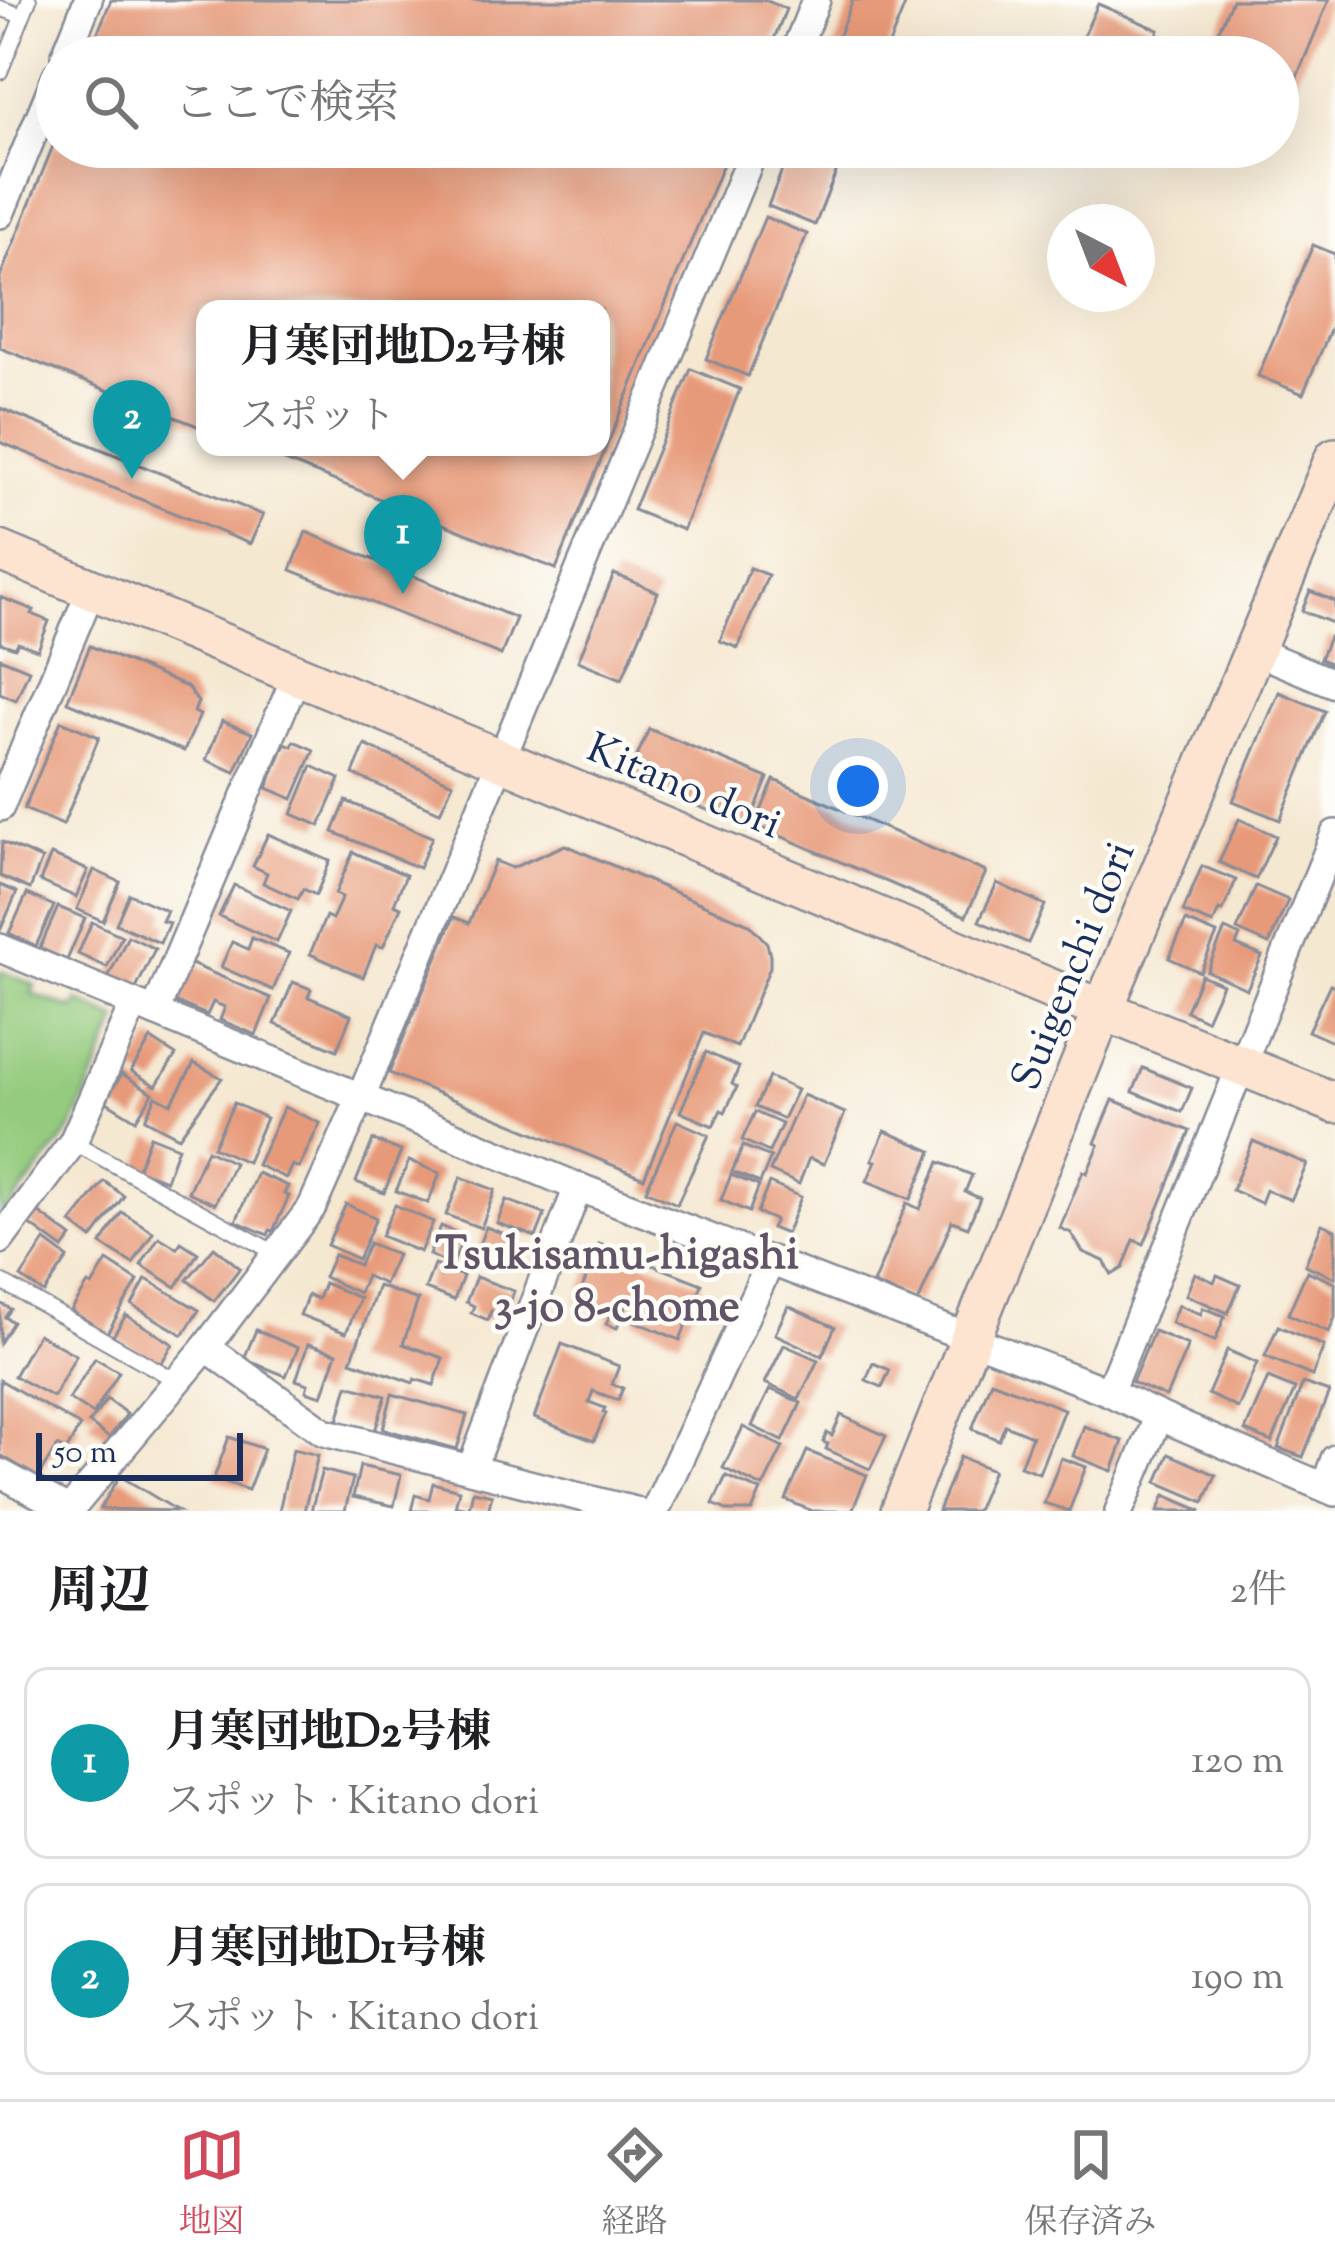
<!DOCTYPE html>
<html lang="ja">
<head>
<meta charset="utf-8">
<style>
  body { margin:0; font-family:"Sorts Mill Goudy","Noto Serif JP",serif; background:#f2f2f2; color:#202124 }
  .compass { position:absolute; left:1047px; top:204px; width:108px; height:108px; border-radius:50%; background:#fff; box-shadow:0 12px 48px #0002; rotate:138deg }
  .scale { position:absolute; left:36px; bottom:30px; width:207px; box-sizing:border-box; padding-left:12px; border:6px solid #1b2f5e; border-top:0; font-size:33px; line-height:42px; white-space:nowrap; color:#1b2f5e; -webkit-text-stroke:9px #fdfcf7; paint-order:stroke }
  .you { position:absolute; left:858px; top:786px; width:42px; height:42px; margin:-30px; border:9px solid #fff; border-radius:50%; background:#1a73e8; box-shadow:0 0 0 18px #1a73e833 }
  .badge { display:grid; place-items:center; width:78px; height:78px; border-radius:50%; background:#d1495b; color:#fff; font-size:39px; font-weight:700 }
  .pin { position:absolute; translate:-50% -99px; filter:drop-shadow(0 3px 6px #0008) }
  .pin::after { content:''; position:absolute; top:63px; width:42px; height:36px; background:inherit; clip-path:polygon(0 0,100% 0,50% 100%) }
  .popup { position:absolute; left:196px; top:300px; width:414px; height:156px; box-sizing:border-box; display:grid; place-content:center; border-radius:24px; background:#fff; filter:drop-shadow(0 3px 9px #0005); font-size:39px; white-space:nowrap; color:#757577 }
  .popup b { font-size:45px; color:#202124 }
  .popup::after { content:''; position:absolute; left:50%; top:100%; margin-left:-24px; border:24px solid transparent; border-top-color:#fff }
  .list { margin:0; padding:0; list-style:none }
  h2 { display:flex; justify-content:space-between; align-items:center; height:156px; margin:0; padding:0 48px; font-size:51px }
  h2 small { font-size:39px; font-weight:400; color:#757577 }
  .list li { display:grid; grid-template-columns:78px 1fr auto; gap:36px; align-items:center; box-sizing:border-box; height:192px; margin:0 24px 24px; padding:0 24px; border:3px solid #e0e0e0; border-radius:24px }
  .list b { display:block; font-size:45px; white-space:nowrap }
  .list p { margin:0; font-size:39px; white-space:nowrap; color:#757577 }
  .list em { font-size:39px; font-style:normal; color:#757577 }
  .icon { flex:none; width:66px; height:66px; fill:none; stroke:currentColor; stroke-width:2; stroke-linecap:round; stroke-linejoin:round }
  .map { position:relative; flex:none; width:1335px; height:1511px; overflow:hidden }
  .search { position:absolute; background:#fff; box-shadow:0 12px 48px #0002; left:36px; right:36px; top:36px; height:132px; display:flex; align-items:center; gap:30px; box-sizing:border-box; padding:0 42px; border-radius:66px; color:#757577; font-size:45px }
  .sheet { height:588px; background:#fff }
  nav { display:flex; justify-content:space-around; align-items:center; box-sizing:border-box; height:168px; border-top:3px solid #e0e0e0; background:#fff; font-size:33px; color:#757577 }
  nav a { display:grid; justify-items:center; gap:6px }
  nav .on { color:#d1495b }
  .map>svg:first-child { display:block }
  .green { fill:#94cb7e; stroke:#587d6e; stroke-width:3 }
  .building { fill:#e79a79 }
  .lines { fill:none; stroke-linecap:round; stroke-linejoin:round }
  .lane-casing { stroke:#888c98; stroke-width:18 }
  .street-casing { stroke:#888c98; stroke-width:32 }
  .secondary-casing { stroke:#888c98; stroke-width:44 }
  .lane { stroke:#fff; stroke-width:14 }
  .street { stroke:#fff; stroke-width:27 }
  .secondary { stroke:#fde4d0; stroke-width:39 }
  .labels { text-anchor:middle; stroke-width:9; stroke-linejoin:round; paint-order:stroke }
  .street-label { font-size:42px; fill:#1b2f5e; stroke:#fdfcf7 }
  .neighbourhood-label { font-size:45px; font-weight:bold; fill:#625467; stroke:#fdfcf7 }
</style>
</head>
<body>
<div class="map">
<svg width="1335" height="1511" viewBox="0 0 1335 1511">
  <rect width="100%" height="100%" fill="#fdfcf7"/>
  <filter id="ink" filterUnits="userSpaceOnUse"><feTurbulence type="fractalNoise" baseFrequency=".00833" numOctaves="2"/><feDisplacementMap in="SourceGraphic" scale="24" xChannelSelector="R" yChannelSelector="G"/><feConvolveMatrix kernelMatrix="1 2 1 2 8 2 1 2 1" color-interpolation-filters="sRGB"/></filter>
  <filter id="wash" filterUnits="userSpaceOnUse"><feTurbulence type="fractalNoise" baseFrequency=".004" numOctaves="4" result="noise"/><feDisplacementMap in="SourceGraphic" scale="48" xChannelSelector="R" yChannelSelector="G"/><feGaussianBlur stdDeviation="2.7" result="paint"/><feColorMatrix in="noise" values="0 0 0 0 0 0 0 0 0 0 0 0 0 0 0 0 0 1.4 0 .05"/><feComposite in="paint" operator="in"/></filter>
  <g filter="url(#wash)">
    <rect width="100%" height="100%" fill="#f5e8d1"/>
    <polygon class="green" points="0,971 35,985 32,994 73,1009 78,1001 118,1020 73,1127 0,1220"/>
    <g id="blocks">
      <g class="building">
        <polygon points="111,0 765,0 786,9 767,57 88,57"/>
        <polygon points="853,0 907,0 884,57 830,57"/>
        <polygon points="1232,0 1329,0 1278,122 1278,57 1207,57"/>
        <polygon points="1098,4 1159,30 1147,57 1104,57 1079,46"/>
        <polygon points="57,136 57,147 730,147 556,569 250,447 601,447 601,309 205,309 205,429 0,348 0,277"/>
        <polygon points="791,147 846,147 815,225 768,206"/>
        <polygon points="765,217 807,234 748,376 706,359"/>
        <polygon points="1313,245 1335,254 1335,319 1303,394 1258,376"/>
        <polygon points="691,369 740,389 683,530 633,510"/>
        <polygon points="0,408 263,515 250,544 0,442"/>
        <polygon points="306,532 516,618 501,655 291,570"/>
        <polygon points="750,568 768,575 738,648 720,641"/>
        <polygon points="614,574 658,592 622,679 578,661"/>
        <polygon points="1310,591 1335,601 1335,624 1302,611"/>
        <polygon points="0,597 34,610 32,614 49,621 38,650 18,643 15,648 0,643"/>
        <polygon points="1329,637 1335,640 1335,665 1320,659"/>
        <polygon points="90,646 187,687 198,702 194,712 200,715 184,751 67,702"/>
        <polygon points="0,658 29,670 16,700 0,693"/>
        <polygon points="1279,692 1325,711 1280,820 1233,801"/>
        <polygon points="61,721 99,737 63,825 24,809"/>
        <polygon points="222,721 252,733 235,772 206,760"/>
        <polygon points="649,729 768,778 748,827 628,777"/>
        <polygon points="294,741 314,750 293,799 267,788 285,743 292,746"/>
        <polygon points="365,745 453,783 440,812 353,774"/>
        <polygon points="312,766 340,779 320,826 292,814"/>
        <polygon points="774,780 986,872 966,916 755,825"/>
        <polygon points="346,801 432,837 419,868 333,832"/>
        <polygon points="1239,819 1276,836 1256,879 1219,862"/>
        <polygon points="268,834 330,861 316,895 303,889 298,899 263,883 267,873 253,866"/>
        <polygon points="2,842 42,859 30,889 0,876"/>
        <polygon points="565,845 749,924 767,943 770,956 770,967 737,1047 704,1033 644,1178 389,1073 454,917 469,923 495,861 512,868"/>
        <polygon points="353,852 406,875 394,904 401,907 383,947 376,945 363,977 310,954 326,916 332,919 342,897 335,894"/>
        <polygon points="51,855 88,870 76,897 40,881"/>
        <polygon points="1202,866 1236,880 1223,911 1219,910 1213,924 1183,912"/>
        <polygon points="94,870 120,882 103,921 77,909"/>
        <polygon points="997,883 1045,905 1028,943 979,921"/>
        <polygon points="0,885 17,892 0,931"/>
        <polygon points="234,885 291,911 277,942 219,916"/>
        <polygon points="1256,886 1288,900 1269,944 1237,930"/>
        <polygon points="27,894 54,906 36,946 9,933"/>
        <polygon points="129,894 167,911 162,921 169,923 160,943 116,924"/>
        <polygon points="58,907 85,918 67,960 40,948"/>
        <polygon points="1186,921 1217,934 1200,972 1169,958"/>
        <polygon points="92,922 122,936 107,967 78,954"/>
        <polygon points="1225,929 1240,936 1236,945 1262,956 1247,989 1207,971"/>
        <polygon points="128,936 155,949 135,991 108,978"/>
        <polygon points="252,938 289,953 273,990 221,967 232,942 248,949"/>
        <polygon points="189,963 271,998 256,1035 220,1020 225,1007 213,1002 207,1015 173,1001"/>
        <polygon points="1201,975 1222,984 1206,1020 1186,1011"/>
        <polygon points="293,982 311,989 308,997 351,1015 337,1050 275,1024"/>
        <polygon points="1330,984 1335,986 1335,1043 1308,1031"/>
        <polygon points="151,1039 176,1055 156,1086 131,1071"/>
        <polygon points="706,1052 739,1067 732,1084 737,1087 725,1112 721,1110 713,1126 680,1112"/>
        <polygon points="194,1063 222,1078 179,1137 145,1119 156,1096 171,1104"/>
        <polygon points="1143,1068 1192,1088 1182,1112 1133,1092"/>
        <polygon points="122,1074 153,1093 136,1120 105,1101"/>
        <polygon points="769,1077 797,1090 783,1119 755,1107"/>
        <polygon points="803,1095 845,1113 824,1164 809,1158 799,1184 770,1171"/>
        <polygon points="1113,1100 1190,1131 1144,1244 1134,1240 1123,1268 1112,1275 1104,1261 1083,1252 1071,1233 1060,1228 1083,1171 1087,1173 1099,1145 1095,1143"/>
        <polygon points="234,1103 266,1118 247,1162 213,1147"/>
        <polygon points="284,1107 320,1123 299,1168 292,1165 286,1178 257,1165"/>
        <polygon points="755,1112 782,1124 769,1152 742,1140"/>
        <polygon points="677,1121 709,1135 677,1204 646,1190"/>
        <polygon points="885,1131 932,1151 911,1199 867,1181 876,1161 872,1160"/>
        <polygon points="150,1136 178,1147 166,1180 137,1170"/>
        <polygon points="373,1140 401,1151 384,1193 356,1182"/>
        <polygon points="1253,1141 1307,1164 1291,1200 1266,1190 1261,1203 1232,1190"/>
        <polygon points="743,1146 771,1157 760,1183 732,1172"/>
        <polygon points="207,1150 234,1163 215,1204 188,1192"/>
        <polygon points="409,1161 440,1173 428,1203 396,1191"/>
        <polygon points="939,1162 972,1175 965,1192 980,1198 968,1227 952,1221 918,1303 873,1284 907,1203 920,1209"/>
        <polygon points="257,1173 288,1186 284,1194 289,1196 273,1231 270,1230 268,1235 236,1221"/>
        <polygon points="731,1175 759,1186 749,1212 721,1200"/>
        <polygon points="461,1177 495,1190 481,1228 446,1215"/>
        <polygon points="104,1181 124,1196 92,1239 71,1223"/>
        <polygon points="769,1183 801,1197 786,1234 771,1228 775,1220 757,1213"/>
        <polygon points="506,1200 545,1214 536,1237 497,1223"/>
        <polygon points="346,1204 376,1218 358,1259 327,1245"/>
        <polygon points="395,1205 433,1222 420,1252 381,1236"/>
        <polygon points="38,1212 72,1237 63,1249 29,1224"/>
        <polygon points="122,1212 153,1232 133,1264 101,1244"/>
        <polygon points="1322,1224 1335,1230 1335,1278 1305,1265"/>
        <polygon points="441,1226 464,1236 452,1265 429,1255"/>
        <polygon points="486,1227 515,1238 504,1268 474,1257"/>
        <polygon points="159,1237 177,1248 181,1242 198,1253 176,1287 141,1265"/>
        <polygon points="45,1241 68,1258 44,1293 21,1277"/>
        <polygon points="369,1243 397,1255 384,1284 366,1276 359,1293 324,1277 334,1255 359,1265"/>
        <polygon points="599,1244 702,1284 680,1340 634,1321 639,1308 627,1303 617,1328 606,1324 610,1315 577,1302"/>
        <polygon points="214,1247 240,1268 214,1301 187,1280"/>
        <polygon points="107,1261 138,1281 107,1333 71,1311 88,1284 92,1286"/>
        <polygon points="434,1265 463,1276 454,1300 425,1289"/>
        <polygon points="1307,1271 1335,1283 1335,1317 1329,1332 1288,1314"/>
        <polygon points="1195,1273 1214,1282 1217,1275 1240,1285 1228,1313 1186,1295"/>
        <polygon points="476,1277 514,1291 504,1316 491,1311 488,1320 471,1313 474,1306 466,1302"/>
        <polygon points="146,1279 199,1310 183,1335 132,1305"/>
        <polygon points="324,1283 360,1298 346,1333 300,1315 308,1295 318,1299"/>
        <polygon points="378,1286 418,1300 403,1344 443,1358 434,1385 415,1379 413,1383 351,1361"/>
        <polygon points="0,1303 11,1309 5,1317 13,1322 0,1343"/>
        <polygon points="1178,1305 1201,1314 1203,1308 1225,1316 1215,1341 1171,1323"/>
        <polygon points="788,1306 835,1327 822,1356 775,1334"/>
        <polygon points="126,1315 173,1344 160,1365 113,1336"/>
        <polygon points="1278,1326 1324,1346 1312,1376 1265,1356"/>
        <polygon points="256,1330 298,1348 286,1376 244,1359"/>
        <polygon points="1154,1331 1188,1345 1166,1397 1132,1382"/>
        <polygon points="38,1334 76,1355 53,1397 14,1376"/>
        <polygon points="308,1344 337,1353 322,1396 306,1391 308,1384 296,1380"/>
        <polygon points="562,1344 619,1366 612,1384 623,1388 618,1400 593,1391 589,1402 605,1408 603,1412 606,1413 594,1441 534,1418"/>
        <polygon points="784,1345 818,1360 799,1399 765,1383"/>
        <polygon points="1227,1350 1257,1363 1238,1408 1208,1394"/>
        <polygon points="95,1358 119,1372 93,1414 69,1399"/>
        <polygon points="873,1363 890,1370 882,1387 866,1380"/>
        <polygon points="1268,1378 1295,1389 1272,1442 1245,1431"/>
        <polygon points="0,1380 80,1426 66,1451 57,1446 38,1477 0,1455"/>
        <polygon points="991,1381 1064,1409 1039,1473 1020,1466 1032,1436 1005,1425 999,1440 972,1429"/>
        <polygon points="1303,1383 1329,1392 1303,1457 1278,1448"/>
        <polygon points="348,1385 386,1396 375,1431 338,1421"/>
        <polygon points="770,1389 801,1403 783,1441 752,1426"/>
        <polygon points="392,1394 467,1415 457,1449 383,1429"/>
        <polygon points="107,1399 127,1414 109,1438 89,1423"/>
        <polygon points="841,1415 886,1436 870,1469 826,1449 828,1444 823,1442 827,1433 832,1436"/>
        <polygon points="1084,1426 1123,1441 1112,1471 1073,1456"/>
        <polygon points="743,1427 783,1447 763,1487 723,1468"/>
        <polygon points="229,1437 264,1449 248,1490 214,1478"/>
        <polygon points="293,1449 318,1455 304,1511 279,1511"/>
        <polygon points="807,1451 867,1475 852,1511 812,1511 786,1500"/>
        <polygon points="1169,1454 1216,1475 1204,1502 1157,1482"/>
        <polygon points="960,1457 993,1470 976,1511 938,1511"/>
        <polygon points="1061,1458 1086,1467 1069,1511 1044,1503"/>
        <polygon points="360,1466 401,1475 394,1506 353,1497"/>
        <polygon points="322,1470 353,1478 345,1511 311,1511"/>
        <polygon points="120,1476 178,1511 100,1509"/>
        <polygon points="726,1476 761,1491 752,1511 729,1511 713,1504"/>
        <polygon points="433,1483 459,1490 454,1511 411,1511 415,1495 429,1499"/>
        <polygon points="473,1491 492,1495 488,1511 457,1511 458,1506 469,1508"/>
        <polygon points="1165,1495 1202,1511 1158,1511"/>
      </g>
    </g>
  </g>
  <g filter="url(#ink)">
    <use href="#blocks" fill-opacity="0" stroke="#888c98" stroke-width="3"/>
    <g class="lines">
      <g class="lane-casing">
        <g id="lane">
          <polyline points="0,8 22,16"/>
          <polyline points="0,72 29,0"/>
          <polyline points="73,1142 277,1254"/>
          <polyline points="0,1281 177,1381"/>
        </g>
      </g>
      <g class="street-casing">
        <g id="street">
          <polyline points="65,57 88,0"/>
          <polyline points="793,57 816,0"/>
          <polyline points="0,214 57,75"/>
          <polyline points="1255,651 1335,684"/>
          <polyline points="0,807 91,590"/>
          <polyline points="0,948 578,1187 1109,1392 1159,1416 1335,1492"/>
          <polyline points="155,1012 297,674"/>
          <polyline points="0,1240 73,1142 134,1004"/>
          <polyline points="206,1347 324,1432 635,1511"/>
          <polyline points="1109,1392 1335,834"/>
          <polyline points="471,1469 578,1187"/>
          <polyline points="0,1473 70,1511"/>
          <polyline points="1325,1487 1335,1459"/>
          <polyline points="69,1511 206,1347 312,1207 362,1095 755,147"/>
          <polyline points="655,1511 771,1260"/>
          <polyline points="1119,1511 1159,1416"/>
        </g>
      </g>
      <g class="secondary-casing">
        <g id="secondary">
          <polyline points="0,551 1058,992 1335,1103"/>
          <polyline points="901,1511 1103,1009 1335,458"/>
        </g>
      </g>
      <use href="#lane" class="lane"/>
      <use href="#street" class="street"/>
      <use href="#secondary" class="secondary"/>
    </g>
  </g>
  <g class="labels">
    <g class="street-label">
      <text transform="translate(685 784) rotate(23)" y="15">Kitano dori</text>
      <text transform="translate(1071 965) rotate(-68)" y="15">Suigenchi dori</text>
    </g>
    <g class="neighbourhood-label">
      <text x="617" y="1268">Tsukisamu-higashi<tspan x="617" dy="52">3-jo 8-chome</tspan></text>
    </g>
  </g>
</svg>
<svg class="compass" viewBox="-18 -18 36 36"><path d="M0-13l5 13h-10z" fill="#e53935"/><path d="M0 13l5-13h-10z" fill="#757577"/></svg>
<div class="scale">50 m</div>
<div class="you"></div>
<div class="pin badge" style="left:403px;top:594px;background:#0f9aa8">1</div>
<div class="popup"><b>月寒団地D2号棟</b>スポット</div>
<div class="pin badge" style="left:132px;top:479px;background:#0f9aa8">2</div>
<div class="search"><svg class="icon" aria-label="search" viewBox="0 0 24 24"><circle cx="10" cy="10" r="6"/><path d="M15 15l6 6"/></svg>ここで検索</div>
</div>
<section class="sheet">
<h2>周辺<small>2件</small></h2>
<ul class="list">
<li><span class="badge" style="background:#0f9aa8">1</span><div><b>月寒団地D2号棟</b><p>スポット · Kitano dori</p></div><em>120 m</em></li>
<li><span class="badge" style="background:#0f9aa8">2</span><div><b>月寒団地D1号棟</b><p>スポット · Kitano dori</p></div><em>190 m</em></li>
</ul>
</section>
<nav>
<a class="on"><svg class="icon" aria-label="map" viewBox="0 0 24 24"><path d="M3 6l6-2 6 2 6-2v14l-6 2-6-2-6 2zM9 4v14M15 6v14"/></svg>地図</a>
<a><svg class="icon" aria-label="directions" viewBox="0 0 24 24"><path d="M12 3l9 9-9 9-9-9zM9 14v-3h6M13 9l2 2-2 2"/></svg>経路</a>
<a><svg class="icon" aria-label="saved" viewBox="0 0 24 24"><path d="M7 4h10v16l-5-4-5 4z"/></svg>保存済み</a>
</nav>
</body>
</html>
